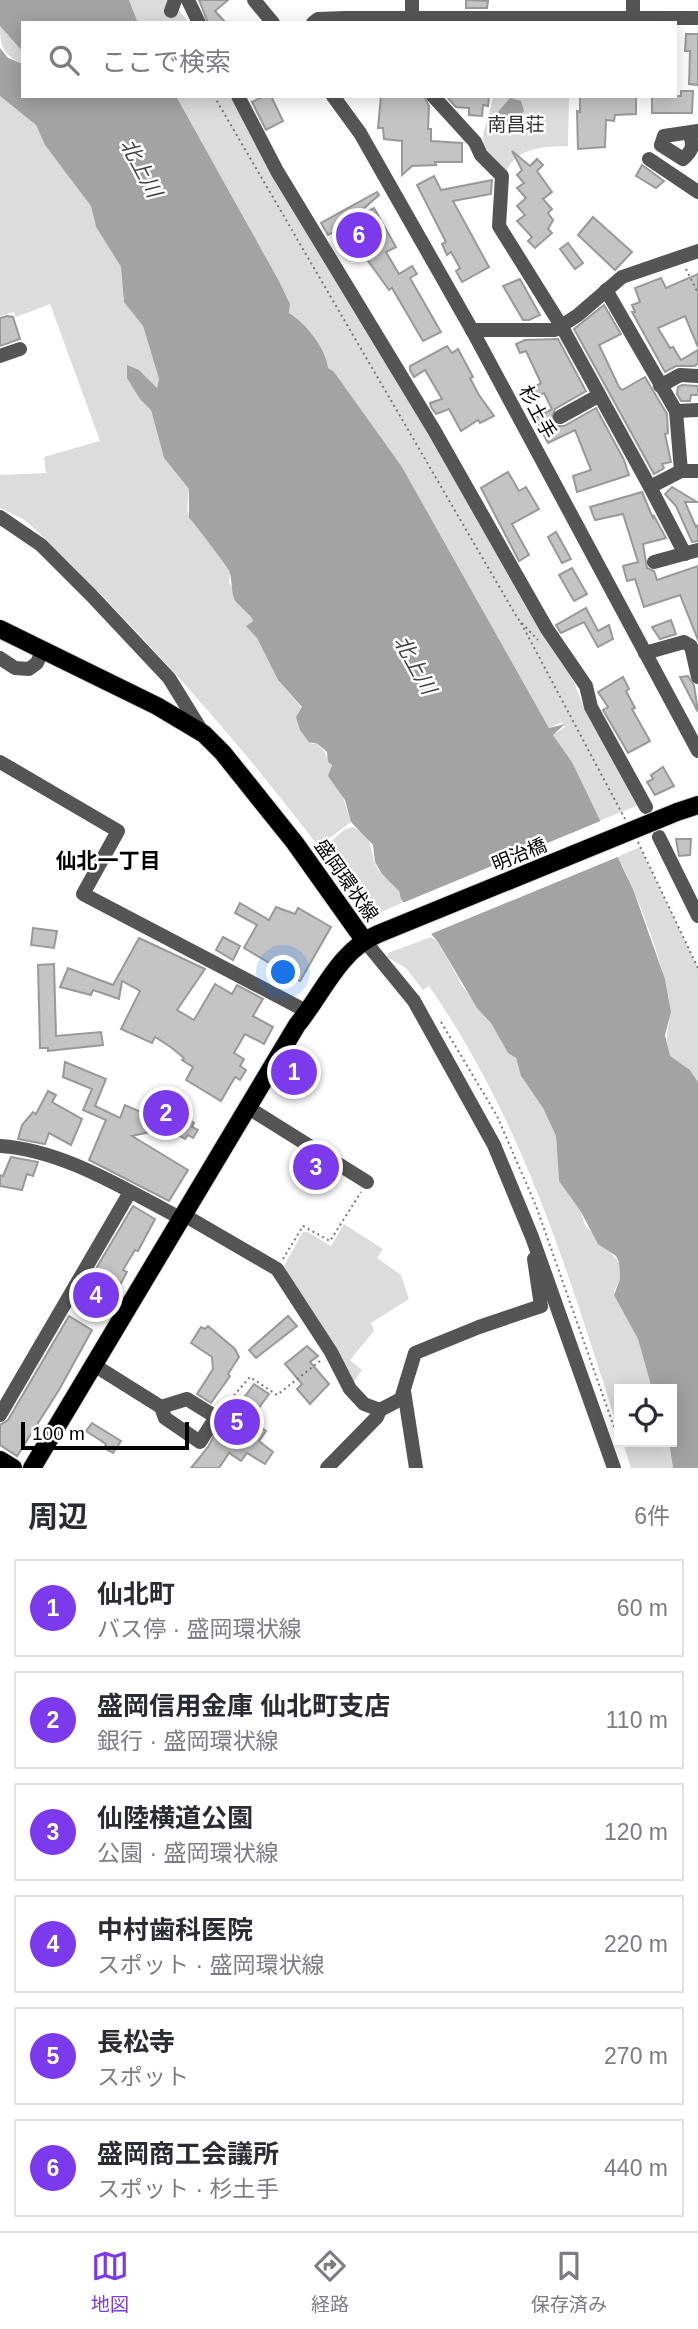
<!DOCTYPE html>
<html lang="ja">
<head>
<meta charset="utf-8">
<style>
  body { margin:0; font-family:Arial,"Noto Sans JP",sans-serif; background:#f7f7f7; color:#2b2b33 }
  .controls { position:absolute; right:21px; bottom:21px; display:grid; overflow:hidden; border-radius:0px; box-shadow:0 4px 18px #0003 }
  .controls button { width:63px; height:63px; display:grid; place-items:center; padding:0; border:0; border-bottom:2px solid #e1e1e2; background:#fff; color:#2b2b33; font:35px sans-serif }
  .scale { position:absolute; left:21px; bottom:18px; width:168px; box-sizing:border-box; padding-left:7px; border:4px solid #000; border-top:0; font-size:19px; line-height:24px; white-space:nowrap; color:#000; -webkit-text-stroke:5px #fff; paint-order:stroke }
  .you { position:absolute; left:284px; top:973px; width:24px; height:24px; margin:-18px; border:5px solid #fff; border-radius:50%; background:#1a73e8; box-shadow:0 0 0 10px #1a73e833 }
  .badge { display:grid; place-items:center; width:46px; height:46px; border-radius:50%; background:#7c3aed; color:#fff; font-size:23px; font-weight:700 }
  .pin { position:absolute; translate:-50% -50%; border:4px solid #fff; box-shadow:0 2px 7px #0006 }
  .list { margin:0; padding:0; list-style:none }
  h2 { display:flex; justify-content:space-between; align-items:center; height:91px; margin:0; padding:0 28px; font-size:30px }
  h2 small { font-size:23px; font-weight:400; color:#7c7c81 }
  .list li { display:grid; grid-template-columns:46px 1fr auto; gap:21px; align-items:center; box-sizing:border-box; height:98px; margin:0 14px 14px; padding:0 14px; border:2px solid #e1e1e2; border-radius:0px }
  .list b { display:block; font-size:26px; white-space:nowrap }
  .list p { margin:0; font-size:23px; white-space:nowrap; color:#7c7c81 }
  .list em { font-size:23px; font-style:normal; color:#7c7c81 }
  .icon { flex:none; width:38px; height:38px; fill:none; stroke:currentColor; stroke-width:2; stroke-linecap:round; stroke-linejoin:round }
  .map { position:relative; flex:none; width:698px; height:1468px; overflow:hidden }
  .search { position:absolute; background:#fff; box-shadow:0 4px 18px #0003; left:21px; right:21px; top:21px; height:77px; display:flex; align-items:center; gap:18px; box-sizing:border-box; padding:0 24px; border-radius:0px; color:#7c7c81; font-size:26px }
  .sheet { height:763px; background:#fff }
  nav { display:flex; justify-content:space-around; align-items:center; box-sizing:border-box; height:98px; border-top:2px solid #e1e1e2; background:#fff; font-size:19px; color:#7c7c81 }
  nav a { display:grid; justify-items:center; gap:4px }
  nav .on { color:#7c3aed }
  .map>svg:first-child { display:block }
  .green { fill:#dcdcdc }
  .water { fill:#a3a3a3 }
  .pier { fill:#fff }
  .building { fill:#c4c4c4; stroke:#999; stroke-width:2 }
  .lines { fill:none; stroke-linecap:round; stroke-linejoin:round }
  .major-casing { stroke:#dbdbdb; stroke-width:20 }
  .path { stroke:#777; stroke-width:2; stroke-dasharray:2 3.5; stroke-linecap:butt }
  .minor { stroke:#555; stroke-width:14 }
  .major { stroke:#000; stroke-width:18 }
  .major-bridge-casing { stroke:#dbdbdb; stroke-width:20; stroke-linecap:butt }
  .major-bridge { stroke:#000; stroke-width:18 }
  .labels { text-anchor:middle; stroke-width:5; stroke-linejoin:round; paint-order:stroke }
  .park-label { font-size:19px; fill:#333; stroke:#fff }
  .street-label { font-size:19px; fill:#000; stroke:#fff }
  .water-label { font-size:21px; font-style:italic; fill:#444; stroke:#fff }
  .neighbourhood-label { font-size:21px; font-weight:bold; fill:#000; stroke:#fff }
</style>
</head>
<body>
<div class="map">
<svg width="698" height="1468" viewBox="0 0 698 1468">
  <rect width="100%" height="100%" fill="#fff"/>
  <g class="green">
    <polygon points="129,0 171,0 189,23 138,23"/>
    <path d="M0 26 23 52V64C3 54 0 48 0 26Z"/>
    <path d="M0 96 36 125 45 145 81 191 91 206 96 227 121 267 126 288 123 298 143 326 159 379 157 389 139 370 136 391 151 410 164 458 189 489 187 510 230 573 229 583 252 617 253 621 247 625 257 638 278 680 302 708 296 717 312 744H318C331 755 344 801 351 822L324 842 327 845 344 830 353 827C379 841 366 853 380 872 385 878 392 882 397 888 400 893 400 897 404 902L372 916 367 913C271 777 163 653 43 537L25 520 0 508V475L46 473 44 457 100 441 50 304 16 317 14 312 0 316Z"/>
    <polygon points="176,96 230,96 569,670 585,710 639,805 599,821 572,762 553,735 565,727 562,722 549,728 402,467 328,368 297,318 289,313 290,304 279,281"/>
    <path d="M493 96H569L568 146C542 147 517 147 505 173 470 135 486 139 493 96Z"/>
    <path d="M640 847 698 968V1082L690 1070 670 1057C663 1033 670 1030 670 1009 671 983 632 878 617 857Z"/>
    <path d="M431 937 438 942 463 987 491 1023 508 1053 516 1058 521 1076 543 1108 556 1136 559 1181 581 1212 585 1225 619 1262 620 1279 614 1292 638 1339 652 1389H619V1432C569 1275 524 1123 429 986L423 990 406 968 387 957 388 953Z"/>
    <polygon points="308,1154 331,1169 324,1180 301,1165"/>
    <polygon points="344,1224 383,1249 377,1258 401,1275 409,1299 371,1323 374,1331 350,1360 362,1370 352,1385 284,1266 303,1232 308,1232 331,1246"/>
    <polygon points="623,1442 669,1442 673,1468 631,1468"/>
  </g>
  <g class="water">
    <polygon points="0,0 129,0 138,23 23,23 23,52 0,26"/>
    <path d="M0 48 8 58 23 64V96H176L279 281 290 304 289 313C306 323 326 349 328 368L334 372 402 467 549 728 565 724 553 735 572 762 633 889 665 979 671 1012 665 1035 670 1056 690 1070 698 1082V1468H673L669 1442H672V1389H652L638 1339 614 1295 620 1279 619 1262 616 1256 598 1244 581 1212 559 1181 556 1136 543 1108 521 1076 516 1058 508 1053 491 1023 477 1008 438 942 401 899 399 891 382 874 375 862 373 845 351 822 345 800 328 776 332 765 328 762 327 752 318 744 309 742 300 730 296 717 302 707 278 680 257 638 246 626 253 621 252 618C247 612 241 607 236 602 230 594 233 579 229 571 226 565 192 520 189 518V489L164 458 151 410 140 399 127 378V365L139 370 157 388 159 379 143 326 124 302 121 267 96 227 91 206 45 145 36 125 0 96Z"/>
    <polygon points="510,98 521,101 524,111 517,123 498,129 494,125 497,113"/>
  </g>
  <polygon class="pier" points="603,820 620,856 426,936 400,904"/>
  <g class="building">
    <polygon points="199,0 228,0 215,11 226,23 208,23"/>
    <polygon points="466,0 488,1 487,8 466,8"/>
    <polygon points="686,34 698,34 698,85 689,84 690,51 685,51"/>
    <polygon points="681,91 693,91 692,113 652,113 652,96 681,96"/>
    <polygon points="264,96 271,96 283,121 266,130 252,102"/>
    <polygon points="381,96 424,96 429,106 428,129 431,129 431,141 462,143 462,162 435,162 436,165 412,166 402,175 402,141 384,139 383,128 378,128"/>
    <polygon points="446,96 489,96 488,106 483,105 482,116 469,115 469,108 456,107"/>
    <polygon points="636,96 636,114 615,115 614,121 606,120 605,147 578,149 577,111 580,112 580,97"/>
    <polygon points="512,151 530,166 537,159 543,165 537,171 552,192 543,199 552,209 548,213 553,220 548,229 552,233 535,248 528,241 532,237 517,221 525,215 517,206 526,198 517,188 524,183 517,175 522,170"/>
    <polygon points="642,165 664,181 656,188 636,176"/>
    <polygon points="434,176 441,190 492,180 491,194 453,201 489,267 462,282 456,271 460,268 451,252 447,255 442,244 446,242 417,185"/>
    <polygon points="377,192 379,195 361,211 363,214 374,208 396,247 386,252 399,274 412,266 417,274 410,278 441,332 423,341 392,288 389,290 343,226 328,235 321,223"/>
    <polygon points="593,217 632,252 615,270 578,235"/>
    <polygon points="568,243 583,263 575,269 560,249"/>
    <polygon points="698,274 698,347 685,316 658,328 670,348 673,347 681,360 698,350 698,363 695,366 676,366 665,372 632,312 635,312 632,305 640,302 635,288 661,278 666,288"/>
    <polygon points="520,279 540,315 529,320 523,320 503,286"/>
    <polygon points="604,305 621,334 599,345 619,387 622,390 645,377 667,414 668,433 665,434 671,462 662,464 664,468 654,474 574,329"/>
    <polygon points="7,316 13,317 20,339 0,346 0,318"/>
    <polygon points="558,339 586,391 555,409 551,421 556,426 564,426 596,408 624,460 629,475 577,492 573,476 591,470 575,430 548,443 535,418 552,409 544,393 528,402 522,394 541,383 526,351 520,353 516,344 525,340"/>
    <polygon points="447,346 452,353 458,349 473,377 470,378 479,395 494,416 480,423 478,420 461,431 449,409 436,414 431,407 430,403 442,399 425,370 414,377 410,370 410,366"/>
    <polygon points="682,385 698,386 698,395 691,395 690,401 681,401 677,394 678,387"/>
    <polygon points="508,472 519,491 526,487 539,509 512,524 529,555 519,561 481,488"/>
    <polygon points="672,487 697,502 685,502 696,527 698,525 698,541 692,542 676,506 665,494"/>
    <polygon points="642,492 653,518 654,516 666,538 643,544 647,568 654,571 657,580 698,566 698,640 680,595 644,607 635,579 627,581 623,566 638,562 623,514 595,520 590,507"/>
    <polygon points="556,532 571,559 562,563 548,537"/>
    <polygon points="572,568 587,594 574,601 559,575"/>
    <polygon points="586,608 598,631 609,625 613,639 598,647 584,622 561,633 556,625"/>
    <polygon points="671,620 676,634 660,639 652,627"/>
    <polygon points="688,676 694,685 698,712 680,677"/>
    <polygon points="623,677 629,689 626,691 635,708 632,709 650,741 628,753 603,710 608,707 598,692"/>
    <polygon points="663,767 674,786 655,795 647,782 653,779 651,775"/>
    <polygon points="676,839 691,839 690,855 679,856"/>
    <polygon points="240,903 269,920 276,907 295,914 298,908 331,927 300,981 244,948 257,925 235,913"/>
    <polygon points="33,928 57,931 54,948 31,945"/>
    <polygon points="223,937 240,946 233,960 216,950"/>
    <polygon points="139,938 205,969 177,1010 194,1020 215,984 232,994 237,985 263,999 253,1016 273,1027 264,1044 245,1034 234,1053 244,1059 240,1066 246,1070 240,1080 235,1077 221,1101 186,1080 193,1067 182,1060 184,1058 172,1048 155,1037 152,1043 121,1029 140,991 122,981 119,999 93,990 91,995 60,987 68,968 113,985"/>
    <polygon points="54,964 56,1036 101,1032 103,1045 48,1051 48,1048 40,1048 38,965"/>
    <polygon points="65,1062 106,1079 95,1106 120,1118 125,1105 152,1117 161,1103 194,1123 192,1127 198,1130 193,1138 188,1135 185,1139 167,1128 132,1136 188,1170 169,1201 89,1160 106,1120 83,1110 92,1089 63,1077"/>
    <polygon points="48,1091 56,1095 52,1102 82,1119 71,1145 49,1133 45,1144 18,1139 22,1125 33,1112 36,1114"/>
    <polygon points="11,1157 38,1162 33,1176 27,1174 22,1190 0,1186 0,1175 3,1176"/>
    <polygon points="133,1206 155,1219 138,1251 135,1250 123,1270 127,1272 107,1309 81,1294"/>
    <polygon points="69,1316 92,1330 59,1390 17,1456 0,1445 0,1425 8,1420"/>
    <polygon points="288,1316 297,1326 256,1358 249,1350"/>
    <polygon points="208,1326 235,1349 239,1357 228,1374 230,1376 211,1403 197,1394 213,1369 212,1357 191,1343 201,1327 205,1329"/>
    <polygon points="307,1346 318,1356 310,1362 329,1384 310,1404 297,1389 302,1384 285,1364"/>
    <polygon points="254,1384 269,1394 250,1420 266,1431 259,1441 273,1452 265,1464 247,1453 241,1461 229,1453 219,1468 191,1468 208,1447 225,1415 229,1418"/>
    <polygon points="92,1423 121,1441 113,1453 104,1448 106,1444 86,1431"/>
  </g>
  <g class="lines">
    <g class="major-casing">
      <g id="major">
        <polyline points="0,629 157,706 204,734 223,753 295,843 364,940"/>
        <polyline points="677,812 698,805"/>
        <polyline points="0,1460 13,1468"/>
        <path d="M32 1468 297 1025C322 995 339 950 378 934"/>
      </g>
    </g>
    <g class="path">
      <polyline points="214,96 518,619 538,640"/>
      <polyline points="686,269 698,293"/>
      <polyline points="521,623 625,819"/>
      <polyline points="638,842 698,968"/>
      <polyline points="441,1022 497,1116 536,1206 614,1427"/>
      <polyline points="283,1259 303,1226 330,1241 361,1192"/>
      <polyline points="223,1408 250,1377 277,1395 320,1361"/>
    </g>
    <g class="minor">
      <polyline points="188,0 199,23"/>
      <polyline points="254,0 273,23"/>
      <polyline points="171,11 175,0"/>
      <polyline points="633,18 633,0"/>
      <polyline points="313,23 318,19 345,18 698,18"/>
      <polyline points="412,23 412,0"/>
      <polyline points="238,96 277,171 434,430 547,629 586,686 591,707 646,807"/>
      <polyline points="333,96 360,133 472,330 698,751"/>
      <polyline points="433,96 475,142 481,155 502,176 499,226 562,327 650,487 681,471"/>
      <path d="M690 135C694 146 692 151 683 159L661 145 664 136 698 131"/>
      <polyline points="649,159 698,192"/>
      <polyline points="606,290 676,411 681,471 698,471"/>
      <polyline points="472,330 555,330 578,315 622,277 698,251"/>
      <polyline points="0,356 20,349"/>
      <polyline points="660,386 680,375 698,376"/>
      <polyline points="676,411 698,410"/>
      <polyline points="560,417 598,396"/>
      <polyline points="650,487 685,554"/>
      <polyline points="0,517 41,545 92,596 169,678 203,733"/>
      <polyline points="654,562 698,550"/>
      <polyline points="645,653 684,642 691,646 698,677"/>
      <polyline points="0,658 15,668 29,669 37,663 43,649"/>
      <polyline points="0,762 118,831 83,894 308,1012"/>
      <polyline points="659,837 698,916"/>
      <polyline points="364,940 414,1001 494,1145 532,1237 614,1468"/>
      <polyline points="247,1107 367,1182"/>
      <path d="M0 1146C64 1150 126 1190 182 1219"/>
      <polyline points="184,1215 277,1269 331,1352 350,1389 364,1404 380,1410 401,1399 415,1353 479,1327 541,1306 534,1259"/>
      <polyline points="94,1365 161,1407 187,1399 216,1417 200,1442 165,1418 161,1407"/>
      <polyline points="404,1391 416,1468"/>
      <polyline points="0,1415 130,1192"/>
      <polyline points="327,1468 377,1417 380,1410"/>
    </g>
    <use href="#major" class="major"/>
    <g class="major-bridge-casing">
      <polyline id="major-bridge" points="378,934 677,812"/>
    </g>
    <use href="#major-bridge" class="major-bridge"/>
  </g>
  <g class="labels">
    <g class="park-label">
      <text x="516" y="131">南昌荘</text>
    </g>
    <g class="street-label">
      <text transform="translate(538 412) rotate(62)" y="7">杉土手</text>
      <text transform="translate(519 854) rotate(-22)" y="7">明治橋</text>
      <text transform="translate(347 880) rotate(55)" y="7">盛岡環状線</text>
    </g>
    <g class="water-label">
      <text transform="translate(141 168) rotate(62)" y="7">北上川</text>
      <text transform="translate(415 665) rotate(61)" y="7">北上川</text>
    </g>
    <g class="neighbourhood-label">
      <text x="108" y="868">仙北一丁目</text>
    </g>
  </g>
</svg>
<div class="controls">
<button><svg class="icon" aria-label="locate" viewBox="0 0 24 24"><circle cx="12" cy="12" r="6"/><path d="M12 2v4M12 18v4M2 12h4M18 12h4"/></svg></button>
</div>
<div class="scale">100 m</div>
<div class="you"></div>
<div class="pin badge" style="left:294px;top:1072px">1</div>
<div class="pin badge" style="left:166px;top:1113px">2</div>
<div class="pin badge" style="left:316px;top:1167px">3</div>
<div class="pin badge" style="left:96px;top:1295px">4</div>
<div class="pin badge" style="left:237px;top:1422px">5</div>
<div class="pin badge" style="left:359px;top:235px">6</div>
<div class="search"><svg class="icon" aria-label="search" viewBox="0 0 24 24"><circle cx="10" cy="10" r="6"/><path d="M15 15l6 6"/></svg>ここで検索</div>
</div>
<section class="sheet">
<h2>周辺<small>6件</small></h2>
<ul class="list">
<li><span class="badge">1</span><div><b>仙北町</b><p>バス停 · 盛岡環状線</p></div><em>60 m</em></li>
<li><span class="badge">2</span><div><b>盛岡信用金庫 仙北町支店</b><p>銀行 · 盛岡環状線</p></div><em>110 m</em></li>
<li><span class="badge">3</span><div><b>仙陸横道公園</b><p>公園 · 盛岡環状線</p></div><em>120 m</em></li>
<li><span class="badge">4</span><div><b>中村歯科医院</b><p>スポット · 盛岡環状線</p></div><em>220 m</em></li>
<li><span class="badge">5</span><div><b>長松寺</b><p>スポット</p></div><em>270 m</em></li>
<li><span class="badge">6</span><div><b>盛岡商工会議所</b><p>スポット · 杉土手</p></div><em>440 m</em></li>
</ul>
</section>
<nav>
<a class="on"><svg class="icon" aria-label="map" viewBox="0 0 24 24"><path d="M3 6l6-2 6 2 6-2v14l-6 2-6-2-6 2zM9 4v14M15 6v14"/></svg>地図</a>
<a><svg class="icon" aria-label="directions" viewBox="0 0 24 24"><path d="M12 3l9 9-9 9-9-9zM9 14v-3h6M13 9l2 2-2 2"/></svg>経路</a>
<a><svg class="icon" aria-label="saved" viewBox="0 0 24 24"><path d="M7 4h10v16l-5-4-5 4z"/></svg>保存済み</a>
</nav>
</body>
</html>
